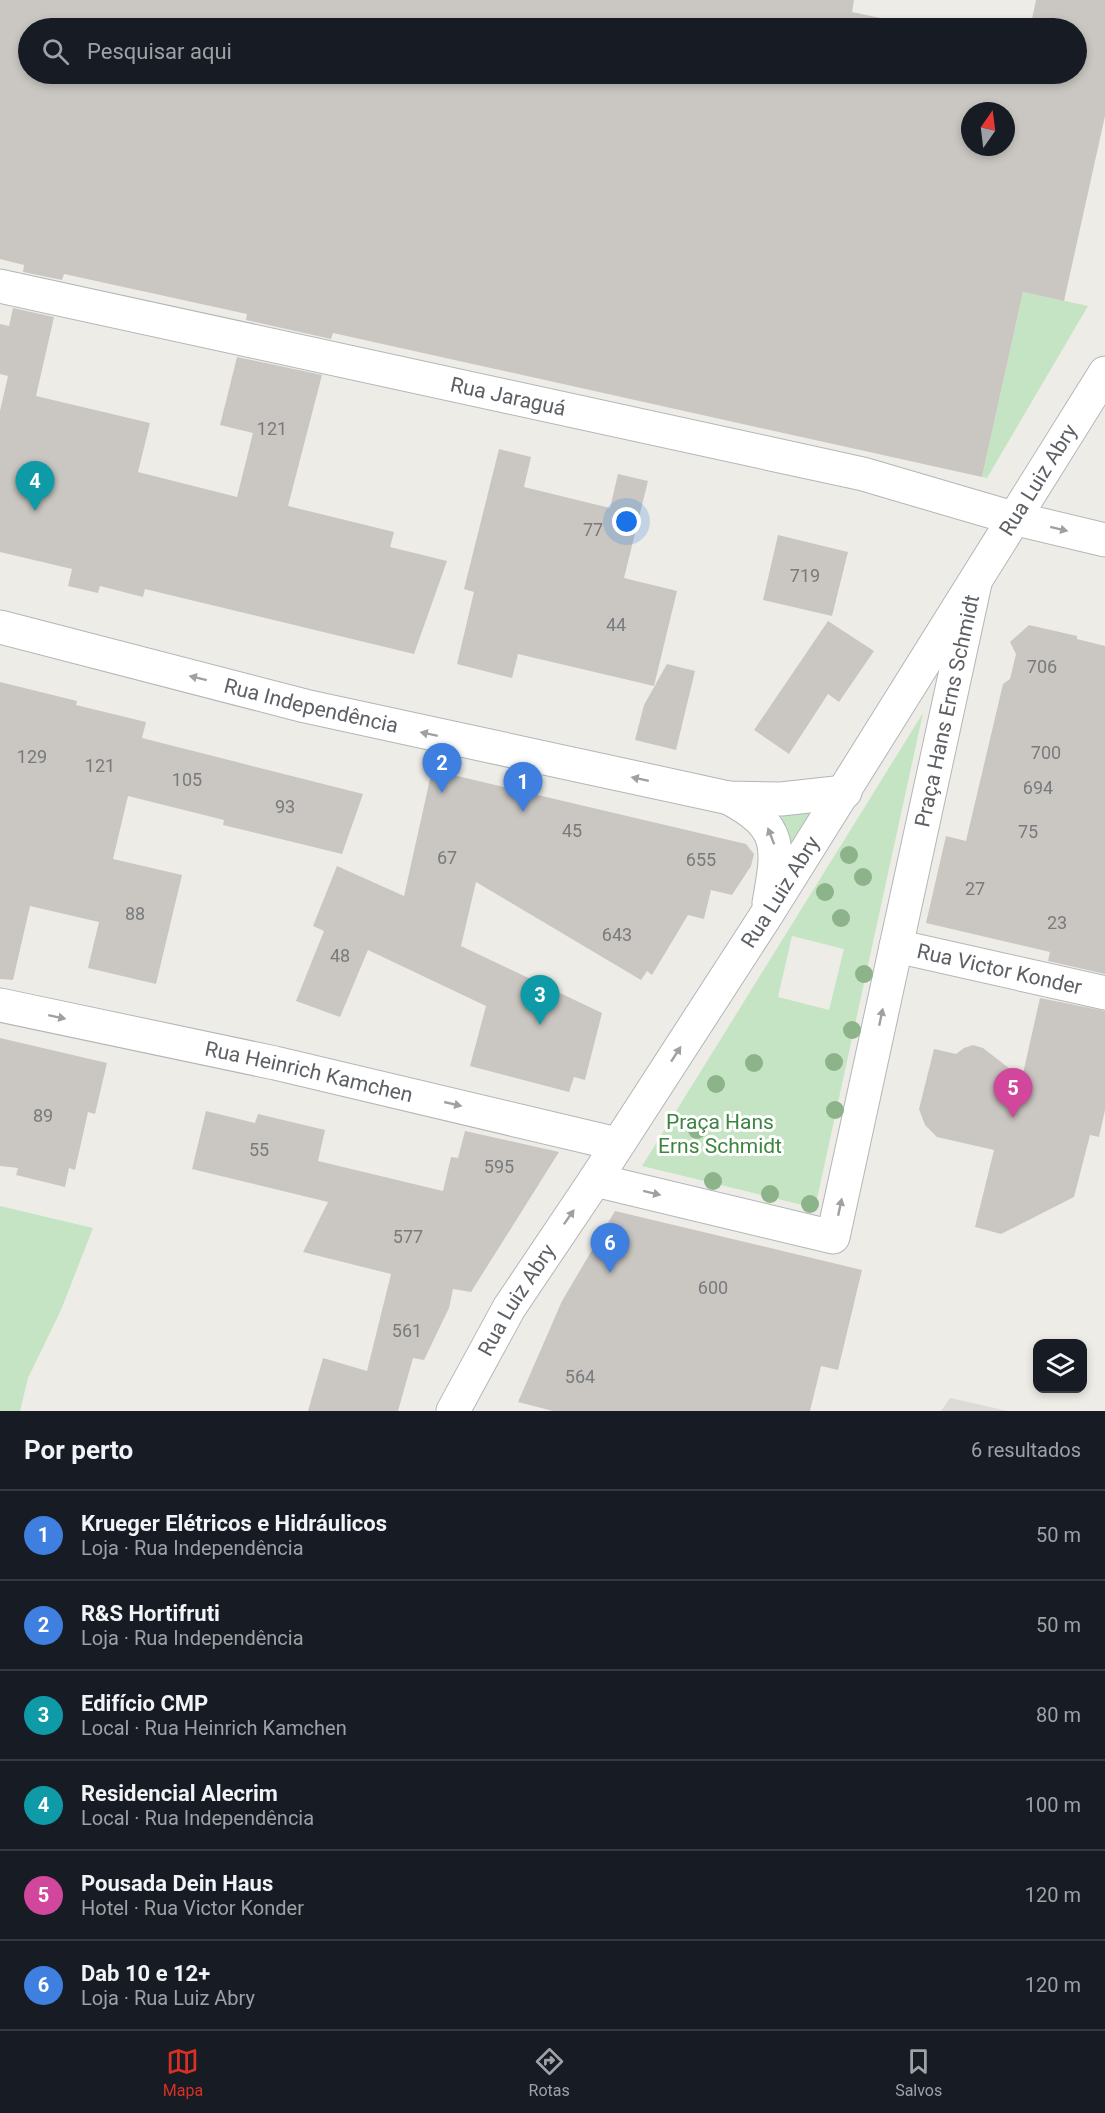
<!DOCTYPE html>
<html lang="pt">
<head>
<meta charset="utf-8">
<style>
  body { margin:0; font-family:Roboto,sans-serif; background:#20242c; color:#f1f3f6 }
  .controls { position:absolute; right:18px; bottom:18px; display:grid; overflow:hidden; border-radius:12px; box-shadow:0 3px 9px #0003 }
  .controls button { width:54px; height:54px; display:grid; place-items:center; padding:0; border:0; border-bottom:2px solid #363941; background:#171b24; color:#f1f3f6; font:30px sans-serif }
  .compass { position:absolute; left:961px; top:102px; width:54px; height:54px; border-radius:50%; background:#171b24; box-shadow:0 3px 9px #0003; rotate:14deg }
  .you { position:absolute; left:627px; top:522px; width:21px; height:21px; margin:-15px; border:4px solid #fff; border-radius:50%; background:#1a73e8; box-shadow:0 0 0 9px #1a73e833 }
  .badge { display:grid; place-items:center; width:39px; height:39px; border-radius:50%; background:#d93025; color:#fff; font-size:20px; font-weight:700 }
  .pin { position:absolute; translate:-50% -50px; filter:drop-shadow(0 2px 3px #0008) }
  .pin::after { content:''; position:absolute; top:32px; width:21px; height:18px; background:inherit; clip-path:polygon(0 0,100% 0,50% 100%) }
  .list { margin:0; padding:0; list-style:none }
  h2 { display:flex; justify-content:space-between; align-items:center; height:78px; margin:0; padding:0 24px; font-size:26px }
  h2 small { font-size:20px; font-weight:400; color:#9ea1a6 }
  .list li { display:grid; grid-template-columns:39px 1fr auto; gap:18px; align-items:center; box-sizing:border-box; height:90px; padding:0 24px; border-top:2px solid #363941 }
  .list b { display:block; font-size:22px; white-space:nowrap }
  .list p { margin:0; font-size:20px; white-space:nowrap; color:#9ea1a6 }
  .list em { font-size:20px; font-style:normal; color:#9ea1a6 }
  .icon { flex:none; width:33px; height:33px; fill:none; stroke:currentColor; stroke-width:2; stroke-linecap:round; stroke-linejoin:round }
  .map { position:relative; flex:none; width:1105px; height:1411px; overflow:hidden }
  .search { position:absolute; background:#171b24; box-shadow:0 3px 9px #0003; left:18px; right:18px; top:18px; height:66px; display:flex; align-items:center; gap:15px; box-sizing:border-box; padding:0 21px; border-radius:33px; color:#9ea1a6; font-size:22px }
  .sheet { height:618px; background:#171b24 }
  nav { display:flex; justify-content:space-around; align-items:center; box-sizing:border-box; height:84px; border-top:2px solid #363941; background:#171b24; font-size:16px; color:#9ea1a6 }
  nav a { display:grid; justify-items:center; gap:3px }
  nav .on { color:#d93025 }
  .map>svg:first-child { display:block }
  .industrial { fill:#dddbd8 }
  .green { fill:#c5e4c4; fill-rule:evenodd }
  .building { fill:#cac7c2; fill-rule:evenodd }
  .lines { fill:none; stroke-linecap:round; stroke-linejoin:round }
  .street-casing { stroke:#b3b6b9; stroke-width:35 }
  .secondary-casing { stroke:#b2b5b9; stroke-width:35 }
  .street { stroke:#fff; stroke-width:33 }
  .secondary { stroke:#fff; stroke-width:33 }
  .tree { fill:#8db38a }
  .oneway { fill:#9ea0a3 }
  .labels { text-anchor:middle; stroke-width:6; stroke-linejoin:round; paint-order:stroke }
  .number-label { font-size:18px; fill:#787a7c }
  .street-label { font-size:21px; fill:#5d6165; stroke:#fff }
  .park-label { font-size:21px; fill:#3d843f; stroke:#fff }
</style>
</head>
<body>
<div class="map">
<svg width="1105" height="1411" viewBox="0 0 1105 1411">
  <rect width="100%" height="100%" fill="#eeece6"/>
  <polygon class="industrial" points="950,1398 1008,1411 941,1411"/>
  <g class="green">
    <polygon points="1023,292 1088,306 987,478 982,477"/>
    <path d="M923 713 815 1208 642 1166ZM792 936 844 949 829 1010 778 997Z"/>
    <polygon points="818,804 796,857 777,826 787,808"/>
    <polygon points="0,1206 93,1228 61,1310 28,1378 20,1411 0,1411"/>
  </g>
  <g class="building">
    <path d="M0 0H854L852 12 927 28H28V74H1077V28H1030L1036 0H1105V116L1064 301 1023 292 982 477 333 333 331 339 246 320 247 314 64 274 62 280 23 272 24 265 0 259ZM970 111H1006V147H970Z"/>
    <polygon points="13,308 54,317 36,396 150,423 138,472 237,497 253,433 220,425 237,357 322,375 288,506 394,532 390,547 447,561 414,654 145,589 143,597 100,586 98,593 68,586 72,569 0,552 0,411 8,376 0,374 0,324 9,326"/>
    <polygon points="499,449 531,457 524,487 610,508 618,474 648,481 624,578 677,591 654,686 518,654 512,678 457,664 474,592 464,589"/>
    <polygon points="778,535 848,552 832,616 763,600"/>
    <polygon points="828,621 874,651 839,702 828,694 789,754 754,730"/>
    <polygon points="1029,625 1077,636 1077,639 1105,646 1105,974 1048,961 1050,952 926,923 946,836 966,841 1003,684 1010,679 1016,654 1010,642"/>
    <polygon points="667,664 695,671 676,750 635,740 644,705"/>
    <polygon points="0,682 77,701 76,705 146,722 142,738 363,794 342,854 223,825 224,820 128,796 113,859 182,875 156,984 88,968 99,922 30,906 13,980 0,979"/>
    <polygon points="432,770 746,844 754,854 751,866 732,895 711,890 704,919 688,915 652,975 647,971 641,980 476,882 461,946 602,1013 585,1080 574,1077 569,1092 470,1066 486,1006 368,950 340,1017 296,1001 324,931 313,926 337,866 404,896"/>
    <polygon points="1040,998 1105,1011 1105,1110 1099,1137 1090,1135 1074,1197 1001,1234 975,1227 994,1150 937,1137 925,1125 919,1109 934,1049 956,1054 964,1048 973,1045 983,1048 1022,1078"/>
    <polygon points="0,1038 107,1063 95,1114 88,1112 75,1170 69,1168 65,1187 16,1175 18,1168 0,1166"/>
    <polygon points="206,1111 255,1123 258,1114 325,1130 318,1161 443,1191 451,1157 458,1158 465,1131 559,1152 471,1292 453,1289 449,1308 424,1360 413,1358 398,1411 308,1411 323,1358 367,1371 391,1274 303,1252 328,1202 192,1169"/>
    <polygon points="615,1211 862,1270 838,1370 821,1366 810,1411 553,1411 518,1402 562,1301"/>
  </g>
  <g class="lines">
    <g class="street-casing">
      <g id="street">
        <path id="s1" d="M0 286 863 474 1013 518 1105 540"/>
        <path id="s2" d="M896 946 1105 993"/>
        <path id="s3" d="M0 1005 275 1063 617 1144"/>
        <path id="s4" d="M595 1180 833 1237 975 583"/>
      </g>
    </g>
    <g class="secondary-casing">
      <g id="secondary">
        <path id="s5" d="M0 627 305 706 729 798 781 799 845 792"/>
        <path d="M729 798C783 827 779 847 769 903"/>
        <path id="s6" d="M453 1411 509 1308 595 1180 767 914 1105 373"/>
      </g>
    </g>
    <use href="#street" class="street"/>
    <use href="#secondary" class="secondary"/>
  </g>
  <g class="tree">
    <circle cx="849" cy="855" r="9"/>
    <circle cx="863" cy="877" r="9"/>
    <circle cx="825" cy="892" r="9"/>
    <circle cx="841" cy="918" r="9"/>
    <circle cx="864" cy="974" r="9"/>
    <circle cx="852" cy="1030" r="9"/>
    <circle cx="834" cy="1062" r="9"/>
    <circle cx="754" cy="1063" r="9"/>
    <circle cx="716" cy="1084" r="9"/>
    <circle cx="835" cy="1110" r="9"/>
    <circle cx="697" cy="1130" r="9"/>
    <circle cx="713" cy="1181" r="9"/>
    <circle cx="770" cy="1194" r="9"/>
    <circle cx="810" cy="1204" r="9"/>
  </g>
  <defs><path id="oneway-solid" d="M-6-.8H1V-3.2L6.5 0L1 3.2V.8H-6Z" transform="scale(1.5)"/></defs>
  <g class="oneway">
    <use href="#oneway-solid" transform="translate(1059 529) rotate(14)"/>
    <use href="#oneway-solid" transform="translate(198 678) rotate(-166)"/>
    <use href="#oneway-solid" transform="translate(429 734) rotate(-168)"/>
    <use href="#oneway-solid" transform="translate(640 779) rotate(-168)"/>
    <use href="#oneway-solid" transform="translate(771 836) rotate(-111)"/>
    <use href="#oneway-solid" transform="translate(57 1017) rotate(12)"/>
    <use href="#oneway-solid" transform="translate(881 1017) rotate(-78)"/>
    <use href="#oneway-solid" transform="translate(676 1054) rotate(-57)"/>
    <use href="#oneway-solid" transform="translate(453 1104) rotate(13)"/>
    <use href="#oneway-solid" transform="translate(652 1193) rotate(14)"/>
    <use href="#oneway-solid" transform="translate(840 1207) rotate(-78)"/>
    <use href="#oneway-solid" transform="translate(569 1217) rotate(-55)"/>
  </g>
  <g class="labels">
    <g class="number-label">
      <text x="272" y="435">121</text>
      <text x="593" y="536">77</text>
      <text x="805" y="582">719</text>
      <text x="616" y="631">44</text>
      <text x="1042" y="673">706</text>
      <text x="1046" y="759">700</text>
      <text x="32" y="763">129</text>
      <text x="100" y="772">121</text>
      <text x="187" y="786">105</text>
      <text x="1038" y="794">694</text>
      <text x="285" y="813">93</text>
      <text x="572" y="837">45</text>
      <text x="1028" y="838">75</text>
      <text x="447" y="864">67</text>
      <text x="701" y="866">655</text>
      <text x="975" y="895">27</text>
      <text x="135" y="920">88</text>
      <text x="1057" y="929">23</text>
      <text x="617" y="941">643</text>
      <text x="340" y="962">48</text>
      <text x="43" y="1122">89</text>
      <text x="259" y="1156">55</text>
      <text x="499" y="1173">595</text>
      <text x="408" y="1243">577</text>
      <text x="713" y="1294">600</text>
      <text x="407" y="1337">561</text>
      <text x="580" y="1383">564</text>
    </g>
    <g class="street-label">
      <text dy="7" stroke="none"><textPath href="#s1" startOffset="520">Rua Jaraguá</textPath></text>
      <text dy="7" stroke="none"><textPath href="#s6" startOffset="1100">Rua Luiz Abry</textPath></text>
      <text dy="7" stroke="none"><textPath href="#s5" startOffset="321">Rua Independência</textPath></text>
      <text dy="7" stroke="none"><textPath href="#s4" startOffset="783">Praça Hans Erns Schmidt</textPath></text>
      <text dy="7" stroke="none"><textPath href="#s6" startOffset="614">Rua Luiz Abry</textPath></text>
      <text dy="7" stroke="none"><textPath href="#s2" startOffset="106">Rua Victor Konder</textPath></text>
      <text dy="7" stroke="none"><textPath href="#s3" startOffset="316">Rua Heinrich Kamchen</textPath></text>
      <text dy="7" stroke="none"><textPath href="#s6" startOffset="128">Rua Luiz Abry</textPath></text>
    </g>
    <g class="park-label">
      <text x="720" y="1129">Praça Hans<tspan x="720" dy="24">Erns Schmidt</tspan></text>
    </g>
  </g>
</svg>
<div class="controls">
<button><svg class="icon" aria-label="layers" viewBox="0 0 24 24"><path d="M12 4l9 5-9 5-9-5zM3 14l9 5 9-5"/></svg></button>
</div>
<svg class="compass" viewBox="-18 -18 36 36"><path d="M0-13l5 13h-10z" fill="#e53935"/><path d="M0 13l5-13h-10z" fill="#9ea1a6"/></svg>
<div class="you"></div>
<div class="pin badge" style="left:523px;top:812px;background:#3f7fe0">1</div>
<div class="pin badge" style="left:442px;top:793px;background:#3f7fe0">2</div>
<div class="pin badge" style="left:540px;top:1025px;background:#0f9aa8">3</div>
<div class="pin badge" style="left:35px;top:511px;background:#0f9aa8">4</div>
<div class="pin badge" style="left:1013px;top:1118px;background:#d1479c">5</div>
<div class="pin badge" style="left:610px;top:1273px;background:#3f7fe0">6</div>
<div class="search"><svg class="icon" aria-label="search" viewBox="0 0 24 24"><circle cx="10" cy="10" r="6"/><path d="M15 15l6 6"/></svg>Pesquisar aqui</div>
</div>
<section class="sheet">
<h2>Por perto<small>6 resultados</small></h2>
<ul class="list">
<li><span class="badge" style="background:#3f7fe0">1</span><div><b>Krueger Elétricos e Hidráulicos</b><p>Loja · Rua Independência</p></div><em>50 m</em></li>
<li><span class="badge" style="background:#3f7fe0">2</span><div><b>R&amp;S Hortifruti</b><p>Loja · Rua Independência</p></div><em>50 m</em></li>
<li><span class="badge" style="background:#0f9aa8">3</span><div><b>Edifício CMP</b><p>Local · Rua Heinrich Kamchen</p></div><em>80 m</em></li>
<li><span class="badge" style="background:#0f9aa8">4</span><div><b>Residencial Alecrim</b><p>Local · Rua Independência</p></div><em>100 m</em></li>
<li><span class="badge" style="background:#d1479c">5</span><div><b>Pousada Dein Haus</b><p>Hotel · Rua Victor Konder</p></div><em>120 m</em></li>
<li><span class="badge" style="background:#3f7fe0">6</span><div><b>Dab 10 e 12+</b><p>Loja · Rua Luiz Abry</p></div><em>120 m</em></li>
</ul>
</section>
<nav>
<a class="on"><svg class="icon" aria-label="map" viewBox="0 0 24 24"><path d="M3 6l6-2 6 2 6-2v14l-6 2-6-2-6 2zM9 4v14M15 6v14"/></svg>Mapa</a>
<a><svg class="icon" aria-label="directions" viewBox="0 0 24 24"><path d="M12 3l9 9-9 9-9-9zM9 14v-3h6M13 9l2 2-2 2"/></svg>Rotas</a>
<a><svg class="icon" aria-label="saved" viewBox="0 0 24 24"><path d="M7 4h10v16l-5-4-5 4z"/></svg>Salvos</a>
</nav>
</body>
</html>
